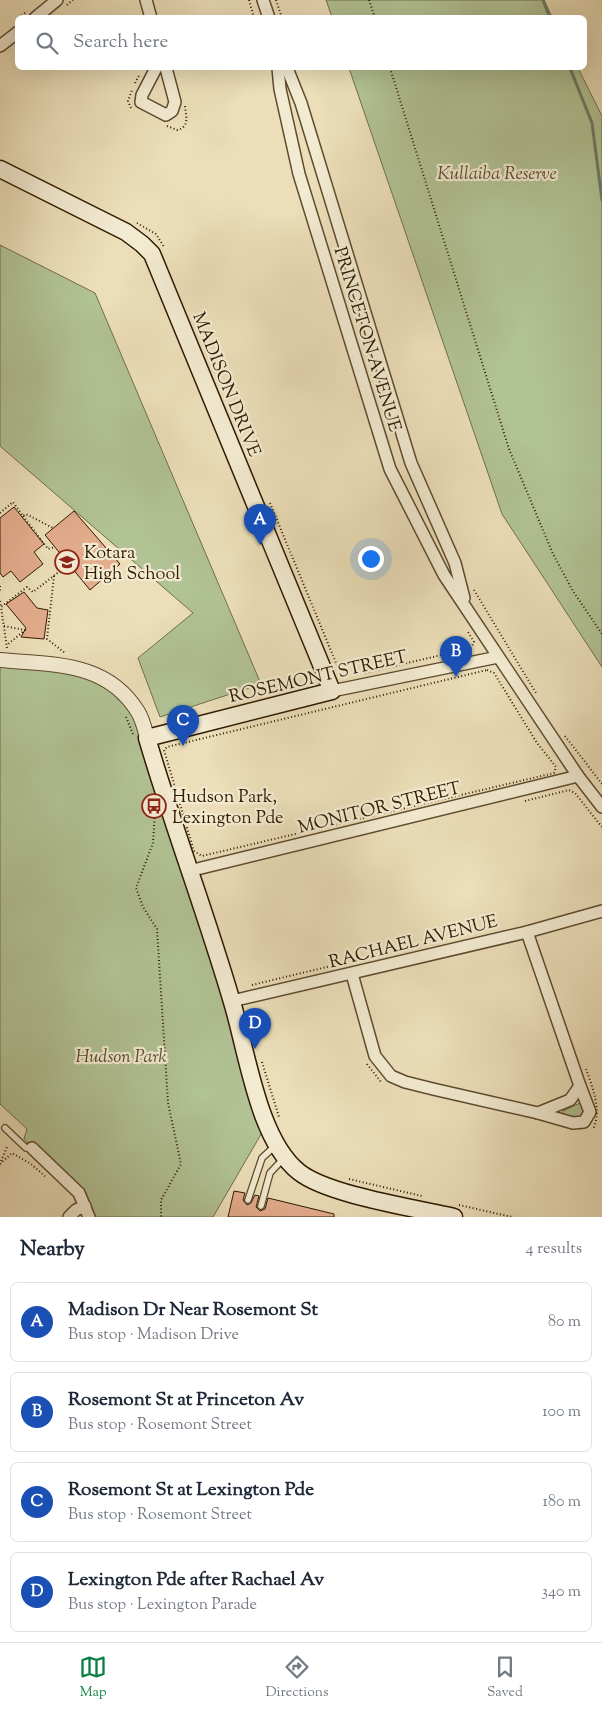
<!DOCTYPE html>
<html lang="en">
<head>
<meta charset="utf-8">
<style>
  body { margin:0; font-family:"Sorts Mill Goudy",serif; background:#f2f2f3; color:#1f2937 }
  .you { position:absolute; left:370px; top:558px; width:18px; height:18px; margin:-12px; border:4px solid #fff; border-radius:50%; background:#1a73e8; box-shadow:0 0 0 8px #1a73e833 }
  .badge { display:grid; place-items:center; width:32px; height:32px; border-radius:50%; background:#0b8043; color:#fff; font-size:16px; font-weight:700 }
  .pin { position:absolute; translate:-50% -41px; filter:drop-shadow(0 1px 2px #0008) }
  .pin::after { content:''; position:absolute; top:26px; width:18px; height:15px; background:inherit; clip-path:polygon(0 0,100% 0,50% 100%) }
  .list { margin:0; padding:0; list-style:none }
  h2 { display:flex; justify-content:space-between; align-items:center; height:65px; margin:0; padding:0 20px; font-size:21px }
  h2 small { font-size:16px; font-weight:400; color:#747a83 }
  .list li { display:grid; grid-template-columns:32px 1fr auto; gap:15px; align-items:center; box-sizing:border-box; height:80px; margin:0 10px 10px; padding:0 10px; border:1px solid #e0e1e3; border-radius:8px }
  .list b { display:block; font-size:19px; white-space:nowrap }
  .list p { margin:0; font-size:16px; white-space:nowrap; color:#747a83 }
  .list em { font-size:16px; font-style:normal; color:#747a83 }
  .icon { flex:none; width:28px; height:28px; fill:none; stroke:currentColor; stroke-width:2; stroke-linecap:round; stroke-linejoin:round }
  .map { position:relative; flex:none; width:602px; height:1217px; overflow:hidden }
  .search { position:absolute; background:#fff; box-shadow:0 5px 20px #0002; left:15px; right:15px; top:15px; height:55px; display:flex; align-items:center; gap:12px; box-sizing:border-box; padding:0 18px; border-radius:8px; color:#747a83; font-size:19px }
  .sheet { height:425px; background:#fff }
  nav { display:flex; justify-content:space-around; align-items:center; box-sizing:border-box; height:70px; border-top:1px solid #e0e1e3; background:#fff; font-size:14px; color:#747a83 }
  nav a { display:grid; justify-items:center; gap:2px }
  nav .on { color:#0b8043 }
  .map>svg:first-child { display:block }
  .green { fill:#b1c294; stroke:#706e4a }
  .lines { fill:none; stroke-linecap:round; stroke-linejoin:round }
  .stream { stroke:#6e7b69; stroke-width:3 }
  .building { fill:#e3ac8d; stroke:#2f1a00 }
  .service-casing { stroke:#5e4b2e; stroke-width:8 }
  .minor-casing { stroke:#5e4b2e; stroke-width:14 }
  .tertiary-casing { stroke:#5e4b2e; stroke-width:16 }
  .secondary-casing { stroke:#2f1a00; stroke-width:19 }
  .path { stroke:#2f1a00; stroke-width:2; stroke-dasharray:1 2.5; stroke-linecap:butt }
  .service { stroke:#f2ead1; stroke-width:5.5 }
  .minor { stroke:#f2ead1; stroke-width:11 }
  .tertiary { stroke:#f2ead1; stroke-width:14 }
  .secondary { stroke:#f2ead1; stroke-width:16 }
  .labels { text-anchor:middle; stroke-width:4.5; stroke-linejoin:round; paint-order:stroke }
  .park-label { font-size:18px; font-style:italic; fill:#564c2c; stroke:#f2ead1 }
  .street-label { font-size:18px; fill:#2f1a00; stroke:#f2ead1 }
  .poi-label { font-size:18px; fill:#2f1a00; stroke:#f2ead1; text-anchor:start }
</style>
</head>
<body>
<div class="map">
<svg width="602" height="1217" viewBox="0 0 602 1217">
  <rect width="100%" height="100%" fill="#ebdeb8"/>
  <filter id="stains"><feTurbulence type="fractalNoise" baseFrequency=".004" numOctaves="4"/><feColorMatrix values="0 0 0 0 .2 0 0 0 0 .09 0 0 0 0 .02 0 0 0 .5 -.17"/></filter>
  <radialGradient id="worn" r=".72"><stop offset=".6" stop-color="#630" stop-opacity="0"/><stop offset="1" stop-color="#630" stop-opacity=".3"/></radialGradient>
  <g class="green">
    <polygon points="326,0 544,0 552,17 332,17"/>
    <polygon points="349,68 578,68 602,116 602,667 502,514"/>
    <polygon points="0,245 95,293 261,684 160,717 138,658 193,613 0,446"/>
    <polygon points="0,662 95,673 139,713 267,1124 213,1217 89,1217 79,1193 24,1139 27,1129 0,1104"/>
    <polygon points="580,1103 585,1108 580,1118 562,1115 563,1111"/>
  </g>
  <g class="lines">
    <g class="stream">
      <polyline points="543,0 550,18"/>
      <polyline points="570,68 592,123 602,200"/>
    </g>
  </g>
  <g class="building">
    <polygon points="14,507 44,544 34,552 43,564 20,582 11,571 3,577 0,573 0,518"/>
    <polygon points="74,511 120,564 90,590 45,535"/>
    <polygon points="24,592 37,608 48,610 44,639 21,637 26,628 6,604"/>
    <polygon points="234,1191 245,1193 243,1200 247,1205 251,1203 255,1195 259,1196 256,1207 260,1211 265,1209 268,1198 334,1214 334,1217 228,1217"/>
  </g>
  <g class="lines">
    <g class="service-casing">
      <g id="service">
        <polyline points="5,1128 26,1148 32,1148"/>
        <polyline points="248,1200 262,1158 275,1146"/>
        <polyline points="261,1206 270,1173 283,1159"/>
      </g>
    </g>
    <g class="minor-casing">
      <g id="minor">
        <polyline points="146,0 151,18"/>
        <polyline points="263,0 269,18"/>
        <polyline points="35,18 57,0"/>
        <polyline points="0,46 18,32"/>
        <polyline points="156,68 142,95 141,102 166,115 172,111 175,102 166,68"/>
        <polyline points="278,68 280,89 299,174 390,469 444,575 578,776 602,807"/>
        <polyline points="287,68 301,103 411,463 455,563 464,598"/>
        <polyline points="332,691 498,657"/>
        <polyline points="189,871 578,776"/>
        <polyline points="352,974 375,1056 391,1076 405,1082 433,1089 538,1113 570,1100 580,1086 527,932"/>
        <polyline points="232,1001 527,932 602,911"/>
        <polyline points="538,1113 573,1123 584,1122 590,1112 580,1086"/>
        <polyline points="32,1148 79,1193 89,1217"/>
        <polyline points="69,1217 76,1210 85,1206"/>
      </g>
    </g>
    <g class="tertiary-casing">
      <path id="tertiary" d="M0 660C53 665 107 661 138 712 143 720 145 730 147 738"/>
    </g>
    <g class="secondary-casing">
      <path id="secondary" d="M0 169 126 232 142 244 152 254 332 691 147 738C173 827 206 913 232 1002 247 1051 258 1140 299 1172 328 1195 415 1208 454 1217"/>
    </g>
    <g class="path">
      <polyline points="249,0 254,18"/>
      <polyline points="276,0 282,18"/>
      <polyline points="369,0 375,18"/>
      <polyline points="67,5 73,0"/>
      <polyline points="19,18 27,11"/>
      <polyline points="390,68 509,449 553,554 573,591 602,634"/>
      <polyline points="135,83 140,74"/>
      <polyline points="131,108 128,101 132,90"/>
      <path d="M167 126 177 130C190 127 186 116 185 106"/>
      <polyline points="137,223 156,234 164,247"/>
      <polyline points="270,503 341,675 348,676"/>
      <polyline points="0,513 13,502 23,516 26,514 53,528"/>
      <polyline points="23,516 48,549 55,547"/>
      <polyline points="54,576 47,639 65,653"/>
      <polyline points="0,586 0,593"/>
      <polyline points="474,590 536,693"/>
      <polyline points="0,601 1,607"/>
      <polyline points="4,626 25,630 7,645"/>
      <polyline points="7,648 1,607 27,587 33,592 69,564"/>
      <polygon points="487,670 494,673 537,743 556,767 554,773 202,856 194,851 164,750 167,747"/>
      <polyline points="365,673 471,648 474,642 468,632"/>
      <polyline points="126,717 133,734"/>
      <polyline points="565,736 602,784"/>
      <polyline points="525,801 569,790 575,793 602,827"/>
      <polyline points="155,811 153,843 136,888 143,907 157,929 168,1103 181,1164 161,1200 161,1217"/>
      <polyline points="252,985 335,965"/>
      <polyline points="262,1062 279,1117"/>
      <polyline points="367,1064 381,1082"/>
      <path d="M586 1069C593 1088 602 1112 593 1129"/>
      <polyline points="1,1161 7,1147"/>
      <polyline points="0,1164 12,1153 31,1164 47,1178"/>
      <polyline points="349,1179 422,1196"/>
      <polyline points="459,1205 512,1217"/>
    </g>
    <use href="#service" class="service"/>
    <use href="#minor" class="minor"/>
    <use href="#tertiary" class="tertiary"/>
    <use href="#secondary" class="secondary"/>
  </g>
  <defs>
    <g id="school-ring" transform="scale(1.25)"><circle r="9.5" fill="#f2ead1" stroke="#8f2418" stroke-width="1.5"/><path d="M0-5L7-2L0 1L-7-2ZM-4 1L0 2.5L4 1V4Q0 6-4 4Z" fill="#8f2418"/></g>
    <g id="bus-ring" transform="scale(1.25)"><circle r="9.5" fill="#f2ead1" stroke="#8f2418" stroke-width="1.5"/><path d="M-5-6H5V4H4V6H2V4H-2V6H-4V4H-5ZM-3.5-4V0h7V-4ZM-3.5 1.2v1.5H-2V1.2ZM2 1.2v1.5H3.5V1.2Z" fill="#8f2418"/></g>
  </defs>
  <g fill-rule="evenodd">
    <use href="#school-ring" x="67" y="562"/>
    <use href="#bus-ring" x="154" y="806"/>
  </g>
  <g class="labels">
    <g class="park-label">
      <text x="497" y="179">Kullaiba Reserve</text>
      <text x="121" y="1062">Hudson Park</text>
    </g>
    <g class="street-label">
      <text transform="translate(368 339) rotate(73)" y="6">PRINCETON AVENUE</text>
      <text transform="translate(227 384) rotate(68)" y="6">MADISON DRIVE</text>
      <text transform="translate(318 676) rotate(-13)" y="6">ROSEMONT STREET</text>
      <text transform="translate(379 807) rotate(-14)" y="6">MONITOR STREET</text>
      <text transform="translate(413 941) rotate(-14)" y="6">RACHAEL AVENUE</text>
    </g>
    <g class="poi-label">
      <text x="84" y="558">Kotara<tspan x="84" dy="21">High School</tspan></text>
      <text x="172" y="802">Hudson Park,<tspan x="172" dy="21">Lexington Pde</tspan></text>
    </g>
  </g>
  <rect width="100%" height="100%" filter="url(#stains)"/>
  <rect width="100%" height="100%" fill="url(#worn)"/>
</svg>
<div class="you"></div>
<div class="pin badge" style="left:260px;top:545px;background:#1a4fb4">A</div>
<div class="pin badge" style="left:456px;top:677px;background:#1a4fb4">B</div>
<div class="pin badge" style="left:183px;top:746px;background:#1a4fb4">C</div>
<div class="pin badge" style="left:255px;top:1049px;background:#1a4fb4">D</div>
<div class="search"><svg class="icon" aria-label="search" viewBox="0 0 24 24"><circle cx="10" cy="10" r="6"/><path d="M15 15l6 6"/></svg>Search here</div>
</div>
<section class="sheet">
<h2>Nearby<small>4 results</small></h2>
<ul class="list">
<li><span class="badge" style="background:#1a4fb4">A</span><div><b>Madison Dr Near Rosemont St</b><p>Bus stop · Madison Drive</p></div><em>80 m</em></li>
<li><span class="badge" style="background:#1a4fb4">B</span><div><b>Rosemont St at Princeton Av</b><p>Bus stop · Rosemont Street</p></div><em>100 m</em></li>
<li><span class="badge" style="background:#1a4fb4">C</span><div><b>Rosemont St at Lexington Pde</b><p>Bus stop · Rosemont Street</p></div><em>180 m</em></li>
<li><span class="badge" style="background:#1a4fb4">D</span><div><b>Lexington Pde after Rachael Av</b><p>Bus stop · Lexington Parade</p></div><em>340 m</em></li>
</ul>
</section>
<nav>
<a class="on"><svg class="icon" aria-label="map" viewBox="0 0 24 24"><path d="M3 6l6-2 6 2 6-2v14l-6 2-6-2-6 2zM9 4v14M15 6v14"/></svg>Map</a>
<a><svg class="icon" aria-label="directions" viewBox="0 0 24 24"><path d="M12 3l9 9-9 9-9-9zM9 14v-3h6M13 9l2 2-2 2"/></svg>Directions</a>
<a><svg class="icon" aria-label="saved" viewBox="0 0 24 24"><path d="M7 4h10v16l-5-4-5 4z"/></svg>Saved</a>
</nav>
</body>
</html>
